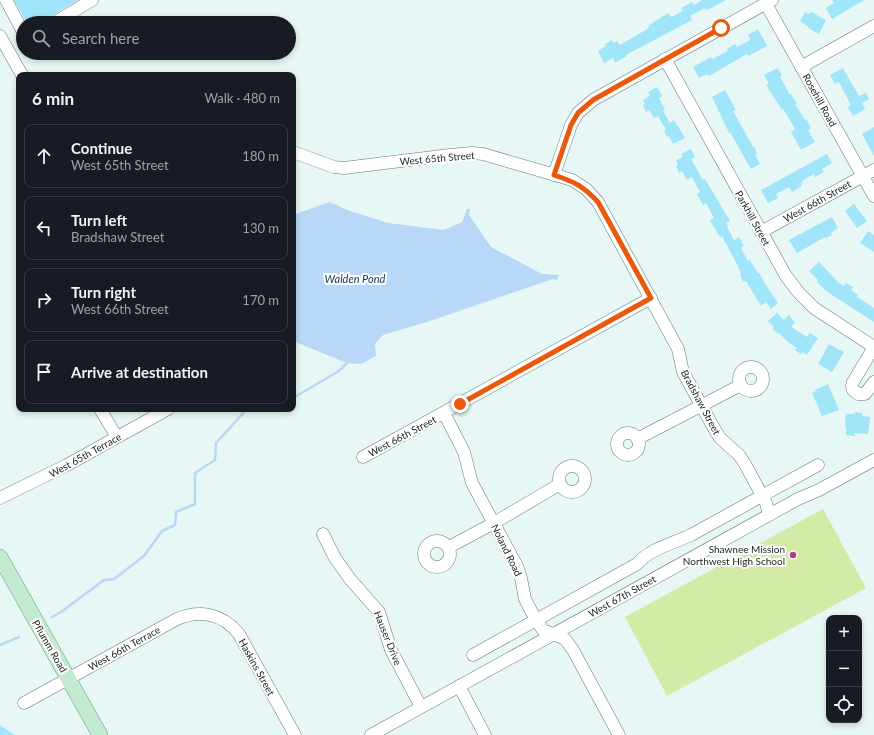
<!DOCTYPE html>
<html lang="en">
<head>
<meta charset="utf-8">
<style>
  body { margin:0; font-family:Lato,sans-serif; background:#242831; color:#f1f3f6 }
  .controls { position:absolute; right:12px; bottom:12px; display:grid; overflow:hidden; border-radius:8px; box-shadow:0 2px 6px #0003 }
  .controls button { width:36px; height:36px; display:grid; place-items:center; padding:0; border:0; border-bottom:1px solid #363941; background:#171b24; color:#f1f3f6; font:20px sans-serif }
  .stop { position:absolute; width:12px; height:12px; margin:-9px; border:3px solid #ea580c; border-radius:50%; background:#fff }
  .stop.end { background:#ea580c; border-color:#fff; box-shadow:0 1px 4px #0008 }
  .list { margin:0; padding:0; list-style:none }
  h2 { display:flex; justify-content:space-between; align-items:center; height:52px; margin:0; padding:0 16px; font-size:17px }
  h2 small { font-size:13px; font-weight:400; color:#9ea1a6 }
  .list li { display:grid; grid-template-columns:26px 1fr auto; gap:12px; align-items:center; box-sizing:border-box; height:64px; margin:0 8px 8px; padding:0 8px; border:1px solid #363941; border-radius:8px }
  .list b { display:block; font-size:15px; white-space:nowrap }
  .list p { margin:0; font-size:13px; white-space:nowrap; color:#9ea1a6 }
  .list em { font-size:13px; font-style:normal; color:#9ea1a6 }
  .icon { flex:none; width:22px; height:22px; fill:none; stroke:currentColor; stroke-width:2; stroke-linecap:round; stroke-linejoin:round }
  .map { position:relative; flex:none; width:874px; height:735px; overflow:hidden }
  .search { position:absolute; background:#171b24; box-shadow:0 2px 6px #0003; left:16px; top:16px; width:280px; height:44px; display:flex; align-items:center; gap:10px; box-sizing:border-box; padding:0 14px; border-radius:22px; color:#9ea1a6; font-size:15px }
  .panel { position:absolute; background:#171b24; box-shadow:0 2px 6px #0003; left:16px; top:72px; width:280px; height:340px; border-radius:8px }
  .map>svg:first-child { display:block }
  .green { fill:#d3eba6 }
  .water { fill:#b9d7f7 }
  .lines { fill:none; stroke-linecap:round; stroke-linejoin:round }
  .stream { stroke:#b9d7f7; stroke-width:2.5 }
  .building { fill:#a0e5f9 }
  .minor-casing { stroke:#697776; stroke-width:13 }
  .major-casing { stroke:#6f9d80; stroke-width:16 }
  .minor { stroke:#fff; stroke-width:12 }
  .major { stroke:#c2ebd0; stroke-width:15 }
  .route { stroke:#ea580c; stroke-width:5 }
  .poi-dot { fill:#b93c8b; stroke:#fff; stroke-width:1.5 }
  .labels { text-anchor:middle; stroke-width:4; stroke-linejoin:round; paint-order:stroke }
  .street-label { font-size:10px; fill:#212726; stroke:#fff }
  .poi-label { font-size:10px; fill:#212726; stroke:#fff; text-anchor:end }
  .water-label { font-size:11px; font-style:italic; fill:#113557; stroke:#fff }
</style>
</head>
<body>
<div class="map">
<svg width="874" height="735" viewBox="0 0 874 735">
  <rect width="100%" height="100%" fill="#e7f7f5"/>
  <polygon class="green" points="823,509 866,588 667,696 625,617"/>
  <polygon class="water" points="329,202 350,211 388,223 444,230 462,222 467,209 470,209 469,215 491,247 542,274 559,275 557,280 553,279 430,321 383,335 375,344 376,356 361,364 347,363 293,341 293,215"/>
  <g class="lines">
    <g class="stream">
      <polyline points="293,398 339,371 347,363"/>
      <polyline points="52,617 61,612 104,580 114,579 144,556 162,531 175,525 176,512 195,504 195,473 215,460 216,443 247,409"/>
      <polyline points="0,645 19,637"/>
    </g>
  </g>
  <g class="building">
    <polygon points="14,0 78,0 50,17 46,23 27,23"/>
    <polygon points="702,0 726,0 709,9 706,10 705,8 690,16 692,20 626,55 627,56 615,63 613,58 604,63 598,51 606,46 605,44 612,40 614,43 617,41 620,45 649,28 648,26 668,13 671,17 683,11 681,8 692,2 694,5"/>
    <polygon points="832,0 864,0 832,19 826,8 834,3"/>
    <polygon points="805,12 809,14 811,12 826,20 819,34 808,28 809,27 800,21"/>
    <polygon points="758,29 767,46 748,56 747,54 709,76 707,74 699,78 693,67 711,57 712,59 728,51 727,49 735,44 737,47 750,40 748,35"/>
    <polygon points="778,68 782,76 780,77 790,95 791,94 797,103 795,104 805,120 806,119 811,128 808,130 815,142 801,150 791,132 795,129 794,127 783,109 782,110 766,85 769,84 764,75"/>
    <polygon points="843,68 859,96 866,93 869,99 862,103 865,109 853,116 847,107 851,105 839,82 835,84 830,75"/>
    <polygon points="657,87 662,96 659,98 665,110 663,111 670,123 674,120 685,138 673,144 669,136 667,137 664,131 666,130 658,116 654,118 649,110 646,112 643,105 645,104 643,100 650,96 648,92"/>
    <polygon points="725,90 736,110 733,111 753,147 754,146 757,153 755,154 760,164 751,169 730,132 729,133 712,97"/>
    <polygon points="874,127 874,156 862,134"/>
    <polygon points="691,149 695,157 691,159 703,180 705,179 730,221 726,223 728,226 727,227 734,240 739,237 744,246 741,248 748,261 750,260 755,268 758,273 759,273 764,281 763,281 778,303 771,309 766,302 761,306 746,281 743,282 740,275 741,274 738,266 722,236 720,237 710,220 714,218 706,203 703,205 697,194 700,192 692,177 687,180 682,171 679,173 676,166 678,165 676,160 683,157 681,154"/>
    <polygon points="827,154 832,163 822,169 824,172 815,177 814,174 802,181 803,182 801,183 802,186 792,192 789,187 776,194 778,198 768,203 761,190"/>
    <polygon points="854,204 867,221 857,228 845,211"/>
    <polygon points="832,217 838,228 831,233 832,235 826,238 825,237 797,253 789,240"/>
    <polygon points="868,231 874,235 874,252 860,243"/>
    <polygon points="819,262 838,282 844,286 846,283 853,287 851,290 858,295 857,297 874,308 874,322 826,291 817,282 818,280 809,271"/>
    <polygon points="777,313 784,320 789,315 795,323 791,327 807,337 810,333 818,338 807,355 803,352 801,354 795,350 797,348 788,342 779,333 778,334 773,329 774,327 768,321"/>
    <polygon points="829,344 844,352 832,372 818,364"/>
    <polygon points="828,384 839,410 822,416 812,393 816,391 815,390"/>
    <polygon points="855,412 862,413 862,416 870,417 868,434 855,433 855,436 846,435 846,428 845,427 846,414 855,414"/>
    <polygon points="0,725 15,735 0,735"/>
  </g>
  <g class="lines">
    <g class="minor-casing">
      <g id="minor">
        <polyline points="6,0 23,32"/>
        <polyline points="766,4 874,196"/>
        <polyline points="54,23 92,0"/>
        <polyline points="0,36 22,75"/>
        <polyline points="665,59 786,276 799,293 814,308 874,347"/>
        <polyline points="801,67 874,26"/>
        <polyline points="293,152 334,167 344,168 450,155 472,153 483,154 572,180 586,189 598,202 678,349 683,372 715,430 720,438 739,455 745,464 766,503 769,515"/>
        <polyline points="554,175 571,125 578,113 593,100 772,0"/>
        <polyline points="761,232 874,170"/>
        <polyline points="874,347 853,382 852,386 853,390 858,394 865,394 874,382"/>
        <circle cx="751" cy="379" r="12"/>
        <polyline points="100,409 117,437"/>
        <polyline points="444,413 464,452 472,483 517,566 521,578 525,599 536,620 543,630 565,639 573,650 619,735"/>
        <circle cx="628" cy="444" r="11"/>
        <polyline points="637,439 741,385"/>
        <polyline points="363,457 651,298"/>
        <circle cx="572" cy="479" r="13"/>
        <polyline points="0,498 67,465 168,409"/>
        <polyline points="323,534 335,558 350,579 379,612 391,650 421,707"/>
        <circle cx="437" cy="554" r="13"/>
        <polyline points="449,547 494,523 560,484"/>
        <path d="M473 655 637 564C651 548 672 544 691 535L818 465"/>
        <polyline points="459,686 485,735"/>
        <path d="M24 703 177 619C200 609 223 614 239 634L295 735"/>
        <polyline points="371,735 798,499 819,490 874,460"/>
      </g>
    </g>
    <g class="major-casing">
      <polyline id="major" points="0,557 100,735"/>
    </g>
    <use href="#minor" class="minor"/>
    <use href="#major" class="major"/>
  </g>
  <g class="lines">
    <path class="route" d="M460 404 651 298 598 202C583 186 575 182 554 175L571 125 578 113 593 100 721 28"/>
  </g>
  <circle class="poi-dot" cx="793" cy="555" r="4"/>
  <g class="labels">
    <g class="street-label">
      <text transform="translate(820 100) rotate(61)" y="4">Rosehill Road</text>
      <text transform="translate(437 158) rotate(-5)" y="4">West 65th Street</text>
      <text transform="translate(817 201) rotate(-29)" y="4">West 66th Street</text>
      <text transform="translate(753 218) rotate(61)" y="4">Parkhill Street</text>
      <text transform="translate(701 402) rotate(62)" y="4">Bradshaw Street</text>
      <text transform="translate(402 436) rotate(-28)" y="4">West 66th Street</text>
      <text transform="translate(85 455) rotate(-29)" y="4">West 65th Terrace</text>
      <text transform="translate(507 550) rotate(64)" y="4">Noland Road</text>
      <text transform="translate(622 596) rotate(-29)" y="4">West 67th Street</text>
      <text transform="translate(388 638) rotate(68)" y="4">Hauser Drive</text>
      <text transform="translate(50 646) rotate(60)" y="4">Pflumm Road</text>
      <text transform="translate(124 648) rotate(-29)" y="4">West 66th Terrace</text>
      <text transform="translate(257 667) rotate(61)" y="4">Haskins Street</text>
    </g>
    <g class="poi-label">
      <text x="785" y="553">Shawnee Mission<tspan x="785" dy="12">Northwest High School</tspan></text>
    </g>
    <g class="water-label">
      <text x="355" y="283">Walden Pond</text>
    </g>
  </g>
</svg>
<div class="controls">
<button>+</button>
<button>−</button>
<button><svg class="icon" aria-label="locate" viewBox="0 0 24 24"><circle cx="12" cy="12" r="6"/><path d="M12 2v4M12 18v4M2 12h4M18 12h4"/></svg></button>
</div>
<div class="stop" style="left:721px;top:28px"></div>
<div class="stop end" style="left:460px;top:404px"></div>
<div class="search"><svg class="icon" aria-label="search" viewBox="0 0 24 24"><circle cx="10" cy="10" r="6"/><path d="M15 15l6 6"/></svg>Search here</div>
<section class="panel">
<h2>6 min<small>Walk · 480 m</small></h2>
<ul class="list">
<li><svg class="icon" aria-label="ahead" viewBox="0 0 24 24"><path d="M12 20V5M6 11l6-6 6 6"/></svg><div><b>Continue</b><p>West 65th Street</p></div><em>180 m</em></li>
<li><svg class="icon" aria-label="left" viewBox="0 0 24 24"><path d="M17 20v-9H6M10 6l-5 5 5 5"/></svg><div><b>Turn left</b><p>Bradshaw Street</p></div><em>130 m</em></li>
<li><svg class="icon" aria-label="right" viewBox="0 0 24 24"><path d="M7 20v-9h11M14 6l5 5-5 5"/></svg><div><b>Turn right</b><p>West 66th Street</p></div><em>170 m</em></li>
<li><svg class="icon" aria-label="arrive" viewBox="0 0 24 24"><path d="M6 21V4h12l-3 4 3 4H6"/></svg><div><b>Arrive at destination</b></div></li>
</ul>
</section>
</div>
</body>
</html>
